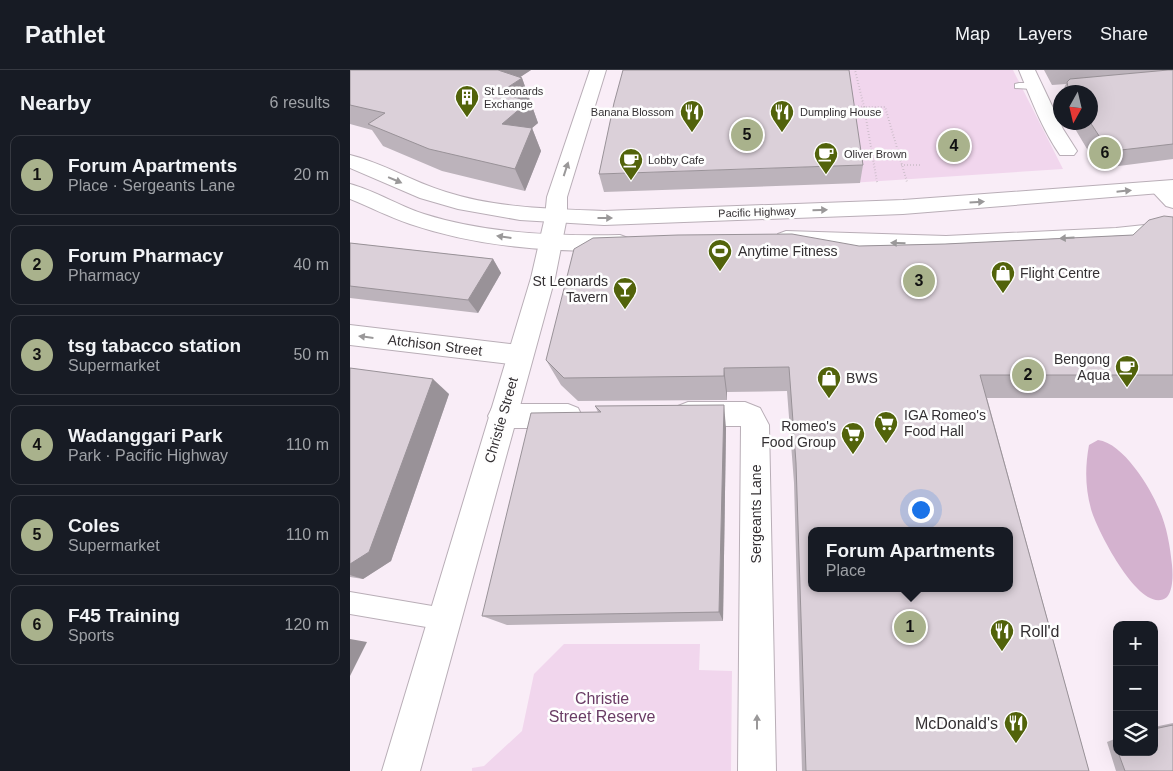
<!DOCTYPE html>
<html lang="en">
<head>
<meta charset="utf-8">
<style>
  body { margin:0; font-family:Arial,sans-serif; background:#20242c; color:#f1f3f6 }
  .controls { position:absolute; right:15px; bottom:15px; display:grid; overflow:hidden; border-radius:10px; box-shadow:0 5px 20px #0002 }
  .controls button { width:45px; height:45px; display:grid; place-items:center; padding:0; border:0; border-bottom:1px solid #363941; background:#171b24; color:#f1f3f6; font:25px sans-serif }
  .compass { position:absolute; left:703px; top:15px; width:45px; height:45px; border-radius:50%; background:#171b24; box-shadow:0 5px 20px #0002; rotate:188deg }
  .you { position:absolute; left:570px; top:439px; width:18px; height:18px; margin:-12px; border:4px solid #fff; border-radius:50%; background:#1a73e8; box-shadow:0 0 0 8px #1a73e833 }
  .badge { display:grid; place-items:center; width:32px; height:32px; border-radius:50%; background:#a9b28c; color:#111; font-size:16px; font-weight:700 }
  .pin { position:absolute; translate:-50% -50%; border:2px solid #fff; box-shadow:0 1px 5px #0006 }
  .popup { position:absolute; left:458px; top:457px; width:205px; height:65px; box-sizing:border-box; display:grid; place-content:center; border-radius:10px; background:#171b24; filter:drop-shadow(0 1px 4px #0005); font-size:16px; white-space:nowrap; color:#9ea1a6 }
  .popup b { font-size:19px; color:#f1f3f6 }
  .popup::after { content:''; position:absolute; left:50%; top:100%; margin-left:-10px; border:10px solid transparent; border-top-color:#171b24 }
  .list { margin:0; padding:0; list-style:none }
  h2 { display:flex; justify-content:space-between; align-items:center; height:65px; margin:0; padding:0 20px; font-size:21px }
  h2 small { font-size:16px; font-weight:400; color:#9ea1a6 }
  .list li { display:grid; grid-template-columns:32px 1fr auto; gap:15px; align-items:center; box-sizing:border-box; height:80px; margin:0 10px 10px; padding:0 10px; border:1px solid #363941; border-radius:10px }
  .list b { display:block; font-size:19px; white-space:nowrap }
  .list p { margin:0; font-size:16px; white-space:nowrap; color:#9ea1a6 }
  .list em { font-size:16px; font-style:normal; color:#9ea1a6 }
  .icon { flex:none; width:28px; height:28px; fill:none; stroke:currentColor; stroke-width:2; stroke-linecap:round; stroke-linejoin:round }
  .map { position:relative; flex:none; width:823px; height:701px; overflow:hidden }
  header { display:flex; align-items:center; gap:30px; box-sizing:border-box; height:70px; padding:0 25px; background:#171b24; border-bottom:1px solid #363941 }
  header strong { font-size:24px }
  nav { display:flex; gap:28px; margin-inline-start:auto; font-size:18px }
  main { display:flex }
  aside { flex:1; background:#171b24 }
  .map>svg:first-child { display:block }
  .green { fill:#f1d6ed }
  .water { fill:#d4b2cf }
  .lines { fill:none; stroke-linecap:round; stroke-linejoin:round }
  .service-casing { stroke:#b9aeb7; stroke-width:2 }
  .minor-casing { stroke:#b9aeb7; stroke-width:2 }
  .tertiary-casing { stroke:#b9aeb7; stroke-width:2 }
  .secondary-casing { stroke:#b9aeb7; stroke-width:2 }
  .primary-casing { stroke:#b9aeb7; stroke-width:2 }
  .path { stroke:#b6adb4; stroke-width:2; stroke-dasharray:0.5 2.5; stroke-linecap:butt }
  .service { fill:#fff; fill-rule:evenodd }
  .minor { fill:#fff; fill-rule:evenodd }
  .tertiary { fill:#fff; fill-rule:evenodd }
  .secondary { fill:#fff; fill-rule:evenodd }
  .primary { fill:#fff; fill-rule:evenodd }
  .wall { fill:#bcb3bb }
  .shaded-wall { fill:#999298 }
  .building { fill:#dbd0d9; stroke:#999298; fill-rule:evenodd }
  .oneway { fill:#9a9899 }
  .labels { text-anchor:middle; stroke-width:5; stroke-linejoin:round; paint-order:stroke }
  .far-poi-label { font-size:11px; fill:#343033; stroke:#fefefe; text-anchor:start }
  .far-street-label { font-size:11px; fill:#343033; stroke:#fefefe }
  .poi-label { font-size:14px; fill:#343033; stroke:#fefefe; text-anchor:start }
  .street-label { font-size:14px; fill:#343033; stroke:#fefefe }
  .near-poi-label { font-size:16px; fill:#343033; stroke:#fefefe; text-anchor:start }
  .near-park-label { font-size:16px; fill:#693b64; stroke:#fefefe }
</style>
</head>
<body>
<header>
<strong>Pathlet</strong>
<nav><a>Map</a><a>Layers</a><a>Share</a></nav>
</header>
<main>
<aside>
<h2>Nearby<small>6 results</small></h2>
<ul class="list">
<li><span class="badge">1</span><div><b>Forum Apartments</b><p>Place · Sergeants Lane</p></div><em>20 m</em></li>
<li><span class="badge">2</span><div><b>Forum Pharmacy</b><p>Pharmacy</p></div><em>40 m</em></li>
<li><span class="badge">3</span><div><b>tsg tabacco station</b><p>Supermarket</p></div><em>50 m</em></li>
<li><span class="badge">4</span><div><b>Wadanggari Park</b><p>Park · Pacific Highway</p></div><em>110 m</em></li>
<li><span class="badge">5</span><div><b>Coles</b><p>Supermarket</p></div><em>110 m</em></li>
<li><span class="badge">6</span><div><b>F45 Training</b><p>Sports</p></div><em>120 m</em></li>
</ul>
</aside>
<div class="map">
<svg width="823" height="701" viewBox="0 0 823 701">
  <rect width="100%" height="100%" fill="#f9edf7"/>
  <g class="green">
    <polygon points="494,0 663,0 713,99 500,113 509,106"/>
    <polygon points="214,574 350,574 349,600 382,601 381,701 122,701 122,698 134,696 172,661 184,604"/>
  </g>
  <path class="water" d="M748 370C773 373 800 417 809 439 817 457 820 476 822 495 823 505 823 520 817 527 791 548 746 458 741 439 735 417 735 397 739 375Z"/>
  <g class="lines">
    <g class="service-casing">
      <g id="service">
        <polygon points="669,13 683,13 688,16 683,19 665,18 665,14"/>
        <polygon points="0,522 94,538 102,541 105,549 102,557 94,560 0,544"/>
      </g>
    </g>
    <g class="minor-casing">
      <g id="minor">
        <polygon points="240,0 256,0 217,127 217,147 213,152 206,154 199,152 195,147 197,127"/>
        <path d="M669 0H685L713 59 727 81 724 85H710C692 59 681 29 669 0Z"/>
        <polygon points="0,255 169,275 178,278 182,285 178,292 169,295 0,275"/>
        <polygon points="338,332 395,332 410,338 419,355 426,701 388,701 391,356 338,356 328,352 324,344 328,336"/>
        <polygon points="152,334 218,334 228,338 232,346 228,354 218,358 152,358 142,354 138,346 142,338"/>
      </g>
    </g>
    <g class="tertiary-casing">
      <polygon id="tertiary" points="809,112 816,113 823,120 823,138 816,136 799,118 802,113"/>
    </g>
    <g class="secondary-casing">
      <polygon id="secondary" points="206,140 213,142 217,147 205,208 70,701 32,701 181,208 195,147 199,142"/>
    </g>
    <g class="primary-casing">
      <g id="primary">
        <path d="M0 85C33 93 63 112 96 122 146 138 201 139 254 141L553 130 823 110V122L553 144 254 155 170 150 108 139 70 128 0 98Z"/>
        <path d="M0 114C26 121 49 136 74 144 137 164 205 166 270 165L278 168 281 173 278 178 270 181C199 182 128 177 60 154 39 147 20 137 0 129Z"/>
        <polygon points="823,152 823,166 766,172 596,182 436,177 428,174 425,169 428,164 436,161 596,166 766,158"/>
      </g>
    </g>
    <g class="path">
      <polyline points="502,36 514,37 505,0"/>
      <polyline points="504,45 516,45"/>
      <polyline points="551,95 571,95"/>
      <polyline points="527,112 514,37 535,37 557,112"/>
    </g>
    <use href="#service" class="service"/>
    <use href="#minor" class="minor"/>
    <use href="#tertiary" class="tertiary"/>
    <use href="#secondary" class="secondary"/>
    <use href="#primary" class="primary"/>
  </g>
  <g class="wall">
    <polygon points="0,0 181,0 170,7 172,8 188,53 182,58 191,81 175,121 92,101 33,76 22,60 0,54"/>
    <polygon points="694,0 823,0 823,89 761,97 750,94 743,89 721,52 740,52 740,22 712,22 716,14 702,15"/>
    <polygon points="710,25 710,34 709,28"/>
    <polygon points="513,95 510,113 254,122 249,104"/>
    <polygon points="823,147 823,328 637,328 739,701 452,701 444,413 437,321 377,322 377,330 228,331 211,315 196,290 509,176 595,174 783,165"/>
    <polygon points="0,173 143,189 151,203 128,243 0,228"/>
    <polygon points="0,298 99,324 41,491 13,509 0,507"/>
    <polygon points="245,336 376,358 373,551 157,555 132,546 248,342"/>
    <polygon points="823,653 823,701 766,701 757,672 767,668 767,682 804,682 804,657"/>
  </g>
  <g class="shaded-wall">
    <polygon points="142,0 181,0 151,20"/>
    <polygon points="172,8 188,53 182,58 191,81 175,121 165,99 152,54 149,23"/>
    <polygon points="143,189 151,203 128,243 118,230"/>
    <polygon points="374,298 377,322 377,330 374,306"/>
    <polygon points="83,309 99,324 41,491 13,509 0,505 0,494"/>
    <polygon points="374,335 376,358 373,551 369,542"/>
    <polygon points="0,569 17,572 0,606"/>
  </g>
  <g class="building">
    <polygon points="0,0 148,0 172,8 149,23 179,31 152,54 182,58 165,99 79,79 18,54 35,43 0,35"/>
    <polygon points="273,0 499,0 513,95 249,104 264,33"/>
    <polygon points="818,0 823,0 823,74 771,80 760,77 753,72 740,52 740,22 722,22 718,17 717,12 720,9"/>
    <path d="M814 146 823 147V305H630L739 701H456L446 393 439 297 374 298V306L214 308 196 290 224 179 243 168 328 165 442 164 509 176 595 174 783 165 799 150ZM461 461H659V518H461Z"/>
    <polygon points="0,173 143,189 118,230 0,216"/>
    <polygon points="0,298 83,309 19,482 0,494"/>
    <polygon points="374,335 369,542 132,546 181,343 251,342 245,336"/>
    <polygon points="823,655 823,701 775,701 768,682 804,682 804,659"/>
  </g>
  <defs><path id="oneway-solid" d="M-6-.8H1V-3.2L6.5 0L1 3.2V.8H-6Z" transform="scale(1.25)"/></defs>
  <g class="oneway">
    <use href="#oneway-solid" transform="translate(216 99) rotate(-72)"/>
    <use href="#oneway-solid" transform="translate(45 110) rotate(23)"/>
    <use href="#oneway-solid" transform="translate(774 121) rotate(-6)"/>
    <use href="#oneway-solid" transform="translate(627 132) rotate(-4)"/>
    <use href="#oneway-solid" transform="translate(470 140) rotate(-2)"/>
    <use href="#oneway-solid" transform="translate(255 148)"/>
    <use href="#oneway-solid" transform="translate(154 167) rotate(-172)"/>
    <use href="#oneway-solid" transform="translate(717 168) rotate(177)"/>
    <use href="#oneway-solid" transform="translate(548 173) rotate(-178)"/>
    <use href="#oneway-solid" transform="translate(16 267) rotate(-173)"/>
    <use href="#oneway-solid" transform="translate(407 652) rotate(-90)"/>
  </g>
  <defs>
    <g id="building-pin" transform="scale(1.25)"><path d="M0 17L-7.5 6A9.5 9.5 0 1 1 7.5 6Z" fill="#52630b" stroke="#fefefe"/><path d="M-4-6H4V6H1V3H-1V6H-4ZM-2.5-4.3h1.7v1.8h-1.7ZM.8-4.3h1.7v1.8H.8ZM-2.5-1h1.7V.8h-1.7ZM.8-1h1.7V.8H.8Z" fill="#fff"/></g>
    <g id="restaurant-pin" transform="scale(1.25)"><path d="M0 17L-7.5 6A9.5 9.5 0 1 1 7.5 6Z" fill="#52630b" stroke="#fefefe"/><path d="M-5-6h1v4h1v-4h1v4h1v-4h1v5L-1.5 .5V6h-2V.5L-5-1ZM5-6V6H3V1.5H1.5Q1.5-4 5-6Z" fill="#fff"/></g>
    <g id="cafe-pin" transform="scale(1.25)"><path d="M0 17L-7.5 6A9.5 9.5 0 1 1 7.5 6Z" fill="#52630b" stroke="#fefefe"/><path d="M-5.5-4.5H6V0H3Q3 3.5 0 3.5H-2.5Q-5.5 3.5-5.5 0ZM3-3.2v2h1.7v-2ZM-6 4.5H4V6H-6Z" fill="#fff"/></g>
    <g id="stadium-pin" transform="scale(1.25)"><path d="M0 17L-7.5 6A9.5 9.5 0 1 1 7.5 6Z" fill="#52630b" stroke="#fefefe"/><path d="M0-5a6.5 5 0 1 0 0 10a6.5 5 0 1 0 0-10ZM-3.5-1.8h7v3.6h-7Z" fill="#fff"/></g>
    <g id="shop-pin" transform="scale(1.25)"><path d="M0 17L-7.5 6A9.5 9.5 0 1 1 7.5 6Z" fill="#52630b" stroke="#fefefe"/><path d="M-5-2.5h2.3a2.7 3.5 0 0 1 5.4 0H5L5.5 6h-11ZM-1.5-2.5h3a1.5 2.3 0 0 0-3 0Z" fill="#fff"/></g>
    <g id="bar-pin" transform="scale(1.25)"><path d="M0 17L-7.5 6A9.5 9.5 0 1 1 7.5 6Z" fill="#52630b" stroke="#fefefe"/><path d="M-6-5H6L.8 .8V4.5H3.5V6h-7V4.5H-.8V.8Z" fill="#fff"/></g>
    <g id="supermarket-pin" transform="scale(1.25)"><path d="M0 17L-7.5 6A9.5 9.5 0 1 1 7.5 6Z" fill="#52630b" stroke="#fefefe"/><path d="M-6-5.5h2.5l.6 2H6L4.5 2H-2.5L-4.4-4H-6ZM-1.5 3.2a1.3 1.3 0 1 0 .1 0ZM3 3.2a1.3 1.3 0 1 0 .1 0Z" fill="#fff"/></g>
  </defs>
  <g fill-rule="evenodd">
    <use href="#building-pin" x="117" y="27"/>
    <use href="#restaurant-pin" x="342" y="42"/>
    <use href="#restaurant-pin" x="432" y="42"/>
    <use href="#cafe-pin" x="476" y="84"/>
    <use href="#cafe-pin" x="281" y="90"/>
    <use href="#stadium-pin" x="370" y="181"/>
    <use href="#shop-pin" x="653" y="203"/>
    <use href="#bar-pin" x="275" y="219"/>
    <use href="#cafe-pin" x="777" y="297"/>
    <use href="#shop-pin" x="479" y="308"/>
    <use href="#supermarket-pin" x="536" y="353"/>
    <use href="#supermarket-pin" x="503" y="364"/>
    <use href="#restaurant-pin" x="652" y="561"/>
    <use href="#restaurant-pin" x="666" y="653"/>
  </g>
  <g class="labels">
    <g class="far-poi-label">
      <text x="134" y="25">St Leonards<tspan x="134" dy="13">Exchange</tspan></text>
      <text x="324" y="46" text-anchor="end">Banana Blossom</text>
      <text x="450" y="46">Dumpling House</text>
      <text x="494" y="88">Oliver Brown</text>
      <text x="298" y="94">Lobby Cafe</text>
    </g>
    <g class="far-street-label">
      <text transform="translate(407 142) rotate(-2)" y="4">Pacific Highway</text>
    </g>
    <g class="poi-label">
      <text x="388" y="186">Anytime Fitness</text>
      <text x="670" y="208">Flight Centre</text>
      <text x="258" y="216" text-anchor="end">St Leonards<tspan x="258" dy="16">Tavern</tspan></text>
      <text x="760" y="294" text-anchor="end">Bengong<tspan x="760" dy="16">Aqua</tspan></text>
      <text x="496" y="313">BWS</text>
      <text x="554" y="350">IGA Romeo's<tspan x="554" dy="16">Food Hall</tspan></text>
      <text x="486" y="361" text-anchor="end">Romeo's<tspan x="486" dy="16">Food Group</tspan></text>
    </g>
    <g class="street-label">
      <text transform="translate(85 275) rotate(7)" y="5">Atchison Street</text>
      <text transform="translate(151 350) rotate(-74)" y="5">Christie Street</text>
      <text transform="translate(406 444) rotate(-90)" y="5">Sergeants Lane</text>
    </g>
    <g class="near-poi-label">
      <text x="670" y="567">Roll'd</text>
      <text x="648" y="659" text-anchor="end">McDonald's</text>
    </g>
    <g class="near-park-label">
      <text x="252" y="634">Christie<tspan x="252" dy="18">Street Reserve</tspan></text>
    </g>
  </g>
</svg>
<div class="controls">
<button>+</button>
<button>−</button>
<button><svg class="icon" aria-label="layers" viewBox="0 0 24 24"><path d="M12 4l9 5-9 5-9-5zM3 14l9 5 9-5"/></svg></button>
</div>
<svg class="compass" viewBox="-18 -18 36 36"><path d="M0-13l5 13h-10z" fill="#e53935"/><path d="M0 13l5-13h-10z" fill="#9ea1a6"/></svg>
<div class="you"></div>
<div class="pin badge" style="left:560px;top:557px">1</div>
<div class="popup"><b>Forum Apartments</b>Place</div>
<div class="pin badge" style="left:678px;top:305px">2</div>
<div class="pin badge" style="left:569px;top:211px">3</div>
<div class="pin badge" style="left:604px;top:76px">4</div>
<div class="pin badge" style="left:397px;top:65px">5</div>
<div class="pin badge" style="left:755px;top:83px">6</div>
</div>
</main>
</body>
</html>
